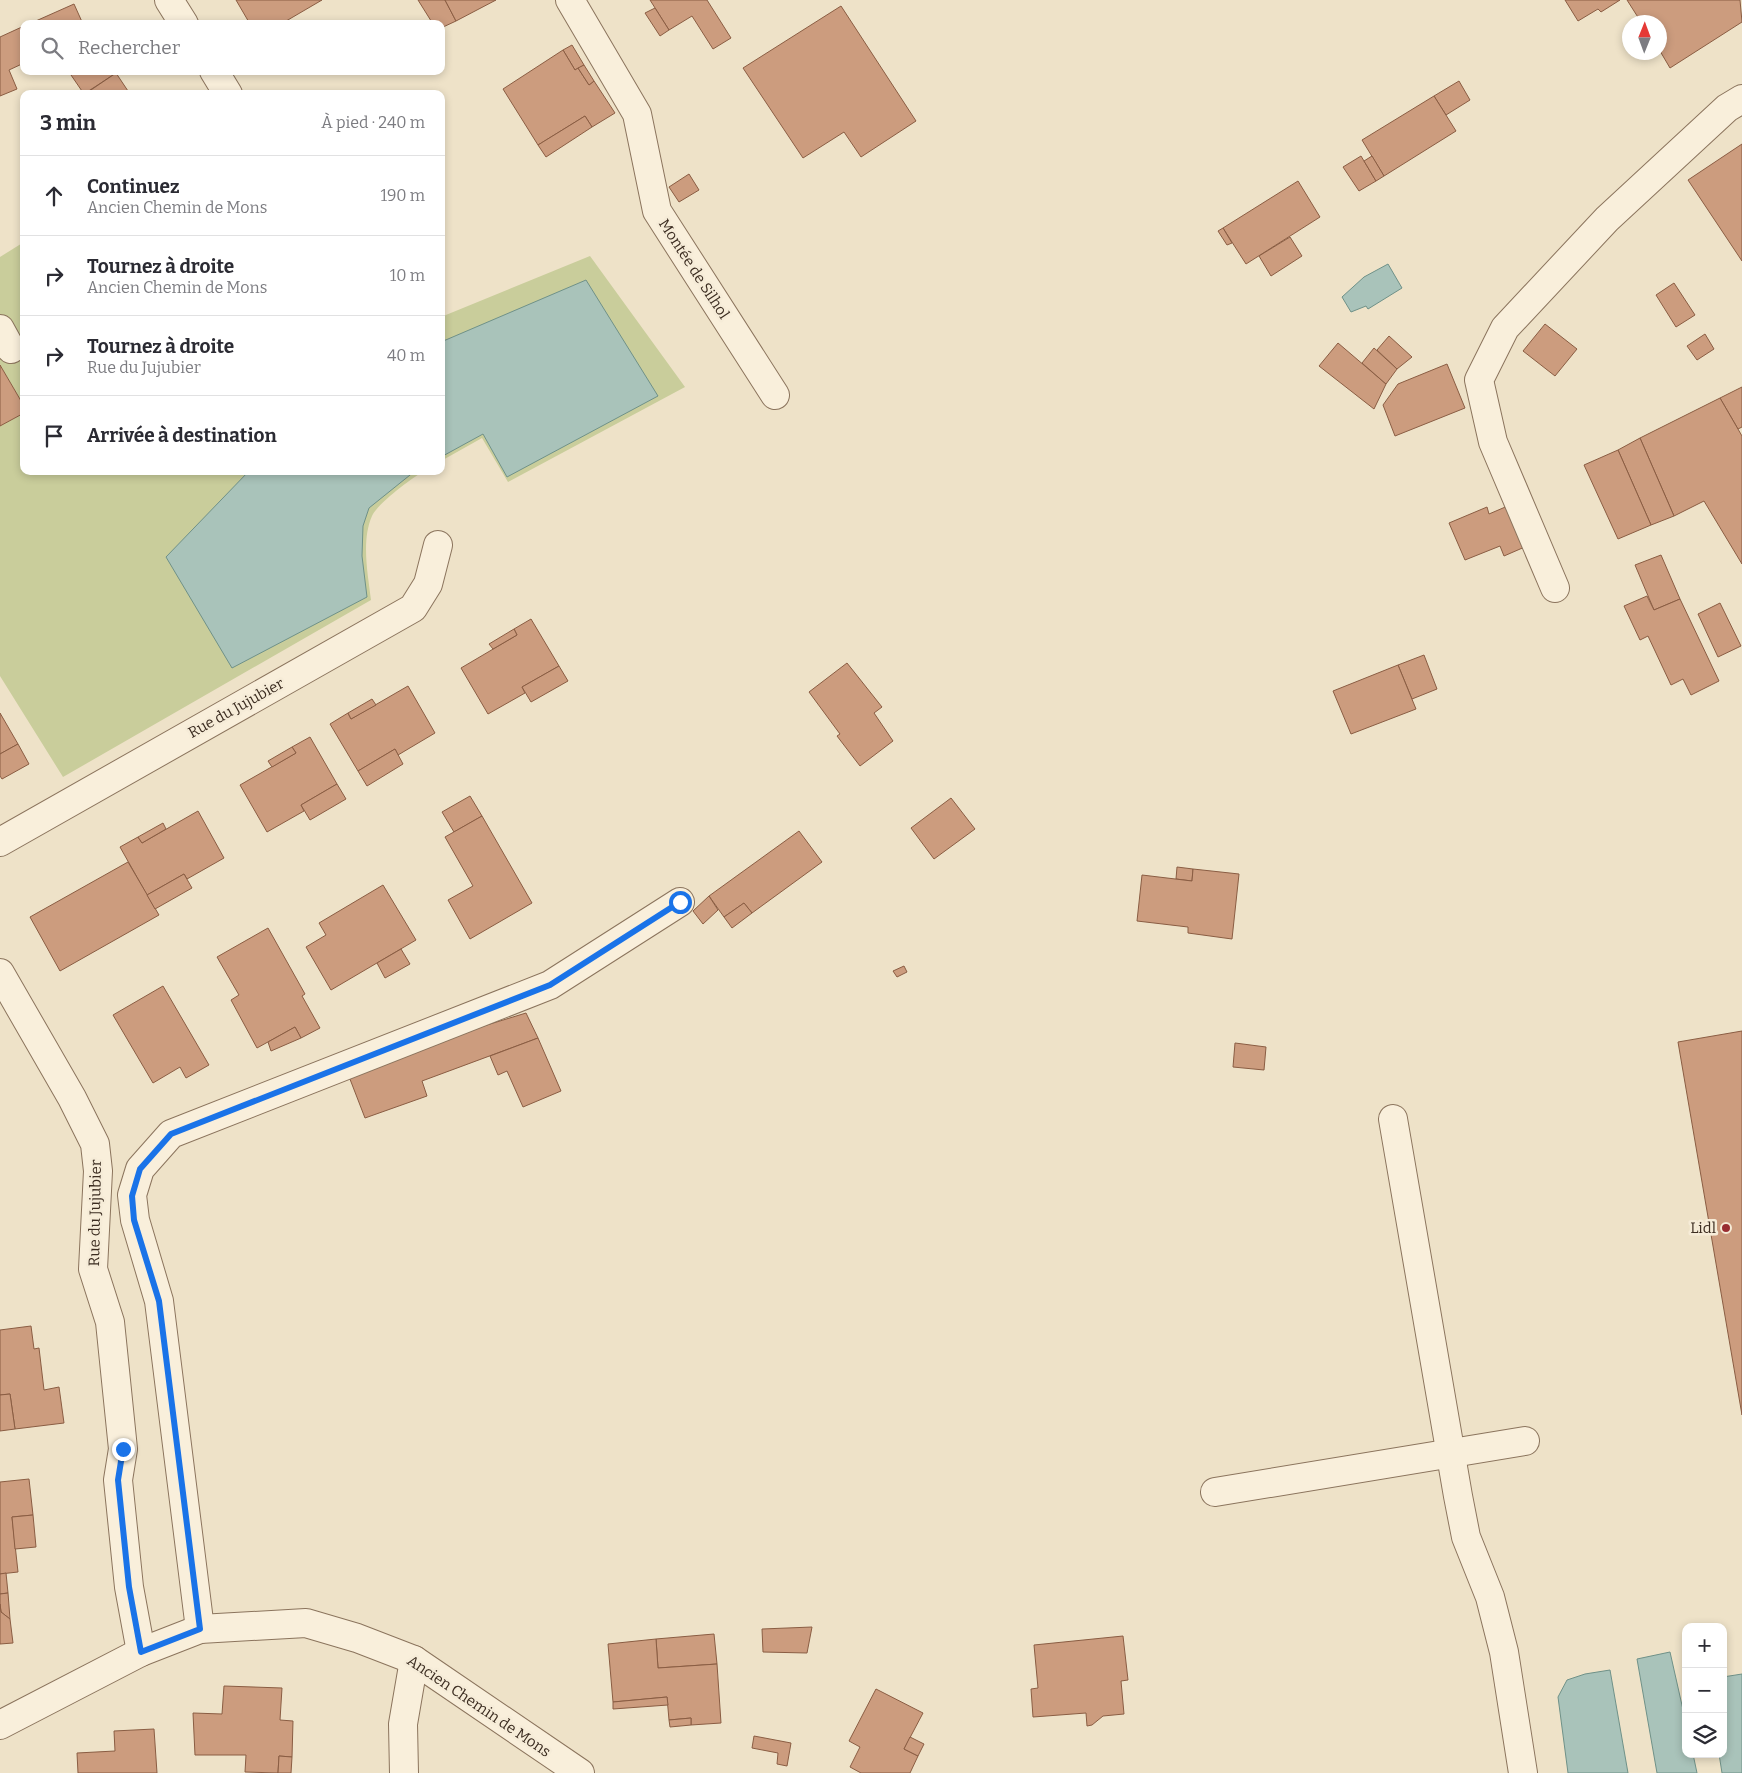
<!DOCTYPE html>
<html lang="fr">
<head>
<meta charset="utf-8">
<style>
  body { margin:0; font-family:Bitter,serif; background:#f2f2f3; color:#2b2b33 }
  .controls { position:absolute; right:15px; bottom:15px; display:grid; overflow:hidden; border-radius:10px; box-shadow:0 2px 8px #0003 }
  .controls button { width:45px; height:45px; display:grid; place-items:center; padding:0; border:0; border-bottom:1px solid #e1e1e2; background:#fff; color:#2b2b33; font:25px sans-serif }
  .compass { position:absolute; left:1622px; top:15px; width:45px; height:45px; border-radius:50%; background:#fff; box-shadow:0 2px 8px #0003; rotate:1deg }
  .stop { position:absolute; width:15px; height:15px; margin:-11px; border:4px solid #1a73e8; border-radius:50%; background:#fff }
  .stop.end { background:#1a73e8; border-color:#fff; box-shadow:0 1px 5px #0008 }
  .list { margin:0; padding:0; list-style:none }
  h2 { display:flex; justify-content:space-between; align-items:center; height:65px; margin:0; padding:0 20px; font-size:21px }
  h2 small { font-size:16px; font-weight:400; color:#7c7c81 }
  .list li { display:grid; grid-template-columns:32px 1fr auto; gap:15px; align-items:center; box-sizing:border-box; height:80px; padding:0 20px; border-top:1px solid #e1e1e2 }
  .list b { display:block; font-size:19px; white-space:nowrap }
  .list p { margin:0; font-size:16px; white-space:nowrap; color:#7c7c81 }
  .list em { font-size:16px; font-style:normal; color:#7c7c81 }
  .icon { flex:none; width:28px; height:28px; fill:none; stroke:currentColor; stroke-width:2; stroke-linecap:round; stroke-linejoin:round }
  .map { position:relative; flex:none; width:1742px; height:1773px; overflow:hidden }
  .search { position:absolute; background:#fff; box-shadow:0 2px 8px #0003; left:20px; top:20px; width:425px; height:55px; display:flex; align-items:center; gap:12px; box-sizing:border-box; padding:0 18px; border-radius:10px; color:#7c7c81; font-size:19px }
  .panel { position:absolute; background:#fff; box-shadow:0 2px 8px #0003; left:20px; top:90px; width:425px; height:385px; border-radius:10px }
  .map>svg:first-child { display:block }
  .green { fill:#c9cd9b }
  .water { fill:#a9c3ba; stroke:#6f9188 }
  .building { fill:#cc9c7e; stroke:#8a5d43 }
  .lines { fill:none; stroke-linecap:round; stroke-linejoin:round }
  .minor-casing { stroke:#8b745d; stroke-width:30 }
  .minor { stroke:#f9efdb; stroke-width:28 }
  .route { stroke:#1a73e8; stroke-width:6 }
  .poi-dot { fill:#992d31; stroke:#f6ecd8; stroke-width:2 }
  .labels { text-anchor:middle; stroke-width:5; stroke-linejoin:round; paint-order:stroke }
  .street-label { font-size:15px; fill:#3b2c20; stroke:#f6ecd8 }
  .poi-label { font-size:15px; fill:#3b2c20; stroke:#f6ecd8; text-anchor:end }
</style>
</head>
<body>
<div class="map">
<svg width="1742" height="1773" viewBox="0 0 1742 1773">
  <rect width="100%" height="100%" fill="#eee2c8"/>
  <g class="green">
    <polygon points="24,242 24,406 0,365 0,257"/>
    <polygon points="590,256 685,387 508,482 482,438 441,461 441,317"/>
    <path d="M24 413V471H424C412 478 377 504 372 516 361 541 368 574 371 600L63 777 0 676V426Z"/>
  </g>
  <g class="water">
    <polygon points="1388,264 1402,288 1368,309 1366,306 1351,312 1342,297 1364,277"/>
    <polygon points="586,280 658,396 507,477 483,434 441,457 441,342"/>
    <polygon points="249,471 415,471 369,508 363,526 362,556 367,597 232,668 166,557"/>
    <polygon points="1670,1652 1686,1723 1686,1754 1693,1754 1697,1773 1657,1773 1637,1659"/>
    <polygon points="1610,1670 1628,1773 1568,1773 1558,1697 1567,1680 1585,1674"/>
    <polygon points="1742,1674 1742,1773 1722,1773 1719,1754 1723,1754 1723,1677"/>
  </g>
  <g class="building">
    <polygon points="236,0 322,0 281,24 250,24"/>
    <polygon points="418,0 445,0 456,21 441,28 441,24 433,24"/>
    <polygon points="445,0 496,0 456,21"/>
    <polygon points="650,0 707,0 731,38 713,49 692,16 669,30"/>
    <polygon points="1565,0 1620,0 1601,12 1598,9 1578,21"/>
    <polygon points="1627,0 1740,0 1742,22 1670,68 1660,51 1660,22 1641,22"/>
    <polygon points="74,4 83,24 29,24"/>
    <polygon points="841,6 916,121 861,157 844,132 803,158 743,68"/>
    <polygon points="655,8 669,30 660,36 645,13"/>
    <polygon points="24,26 24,63 9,70 17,89 0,96 0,37"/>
    <polygon points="572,45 584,65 575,70 563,50"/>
    <polygon points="563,50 575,70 578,68 589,85 594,81 615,113 592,127 585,116 538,145 503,89"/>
    <polygon points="584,65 594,81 589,85 578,68"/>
    <polygon points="77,71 115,71 116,73 84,94 71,75"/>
    <polygon points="116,73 130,94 85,94"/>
    <polygon points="1459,81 1470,100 1446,115 1434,96"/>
    <polygon points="1434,96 1456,131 1384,176 1362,140"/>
    <polygon points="585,116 592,127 546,157 538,145"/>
    <polygon points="1742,144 1742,261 1688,180"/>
    <polygon points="1361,156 1376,181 1359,191 1343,167"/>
    <polygon points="1372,156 1384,176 1376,181 1364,161"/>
    <polygon points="689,174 699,190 679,202 669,187"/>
    <polygon points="1298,181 1320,217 1246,264 1223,228"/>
    <polygon points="1223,228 1232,243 1227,245 1218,231"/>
    <polygon points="1290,237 1302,256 1271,276 1259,256"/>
    <polygon points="1674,283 1695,315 1676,327 1656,295"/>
    <polygon points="1545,324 1577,349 1555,376 1523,351"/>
    <polygon points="1705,334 1714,349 1697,360 1687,346"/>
    <polygon points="1389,336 1412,357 1397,369 1377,350"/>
    <polygon points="1338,343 1386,384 1374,409 1319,366"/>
    <polygon points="1374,348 1397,369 1386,384 1362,363"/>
    <polygon points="1447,364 1465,408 1395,436 1383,405 1398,384"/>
    <polygon points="0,365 24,406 24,413 0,426"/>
    <polygon points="1742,387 1742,427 1738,429 1720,398"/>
    <polygon points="1720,398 1742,436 1742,564 1704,501 1674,516 1640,438"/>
    <polygon points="1640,438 1674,516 1651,525 1618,450"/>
    <polygon points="1618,450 1651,525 1618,539 1584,465"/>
    <polygon points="1510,505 1527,546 1504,556 1500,546 1465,560 1449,523 1487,507 1489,514"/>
    <polygon points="1661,555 1680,599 1654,610 1635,565"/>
    <polygon points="1647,596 1654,610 1680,599 1719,681 1691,695 1683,679 1671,685 1648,636 1640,640 1624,606"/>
    <polygon points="1720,603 1741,646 1718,657 1698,614"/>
    <polygon points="531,619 559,666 522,687 525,693 488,714 461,668 517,635 514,629"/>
    <polygon points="514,629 517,635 493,649 489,644"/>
    <polygon points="1424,655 1437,689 1412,699 1398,665"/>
    <polygon points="847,663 882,707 874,713 893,741 860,766 837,736 840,734 809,692"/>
    <polygon points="1398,665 1416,709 1351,734 1333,691"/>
    <polygon points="559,666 568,681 531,702 522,687"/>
    <polygon points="408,686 435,733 398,755 395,749 358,771 330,724 348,713 351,719"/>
    <polygon points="372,699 376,705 351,719 348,713"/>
    <polygon points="0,713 18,744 0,754"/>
    <polygon points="310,737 337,784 301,805 304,811 267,832 240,785 296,753 292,747"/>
    <polygon points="18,744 29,764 2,779 0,776 0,754"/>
    <polygon points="292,747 296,753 272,767 268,761"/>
    <polygon points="395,749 403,764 367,786 358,771"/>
    <polygon points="337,784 346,799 310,820 301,805"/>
    <polygon points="470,796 482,816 454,832 442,812"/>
    <polygon points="951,798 975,829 934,859 911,828"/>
    <polygon points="198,811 224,858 187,879 184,874 147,895 120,847 138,837 142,843"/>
    <polygon points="482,816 532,903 470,939 448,900 473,886 445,837"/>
    <polygon points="163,823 166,829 142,843 138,837"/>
    <polygon points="799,831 822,862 752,913 744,903 724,917 709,896"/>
    <polygon points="128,862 159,915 60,971 30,917"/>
    <polygon points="1177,867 1193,869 1192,881 1176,879"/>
    <polygon points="1193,869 1239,874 1232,939 1188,933 1188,927 1137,921 1142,875 1192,881"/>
    <polygon points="184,874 192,888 155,909 147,895"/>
    <polygon points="383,885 416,940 331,990 306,947 326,935 319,923"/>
    <polygon points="709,896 718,910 703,924 693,911"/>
    <polygon points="744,903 752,913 732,928 724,917"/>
    <polygon points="268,928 305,994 302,996 320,1028 301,1038 295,1027 257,1048 231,1000 239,995 217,957"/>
    <polygon points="401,949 410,964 385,978 377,963"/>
    <polygon points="904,966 907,972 897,977 893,971"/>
    <polygon points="163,986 209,1065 186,1078 180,1067 153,1083 113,1015"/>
    <polygon points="526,1013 538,1038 422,1081 427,1096 365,1118 348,1074 451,1036"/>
    <polygon points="295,1027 301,1038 271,1051 268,1042"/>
    <polygon points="1742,1031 1742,1415 1678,1042"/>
    <polygon points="538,1038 561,1091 523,1107 507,1071 498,1075 490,1056"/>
    <polygon points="1235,1043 1266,1047 1264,1070 1233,1067"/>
    <polygon points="31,1326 34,1349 39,1348 44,1390 59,1387 64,1423 15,1429 10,1394 0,1395 0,1330"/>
    <polygon points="10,1394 15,1429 0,1431 0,1395"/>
    <polygon points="29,1479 33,1515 12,1517 18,1572 0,1574 0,1482"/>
    <polygon points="33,1515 36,1547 15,1549 12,1517"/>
    <polygon points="6,1573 8,1593 0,1594 0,1574"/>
    <polygon points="8,1593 10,1619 1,1612 0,1604 0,1594"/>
    <polygon points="0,1604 1,1612 10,1619 13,1643 0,1644"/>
    <polygon points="812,1627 807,1653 763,1652 762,1629"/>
    <polygon points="714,1634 717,1664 658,1668 656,1639"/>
    <polygon points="1123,1636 1128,1680 1121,1681 1124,1714 1103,1716 1092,1725 1087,1726 1086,1713 1033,1717 1031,1689 1038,1688 1034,1645"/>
    <polygon points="656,1639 658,1668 717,1664 721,1723 691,1725 691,1718 669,1720 667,1697 613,1702 608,1644"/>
    <polygon points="224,1686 282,1688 280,1720 293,1721 292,1757 279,1756 278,1773 245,1772 246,1755 195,1755 193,1713 222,1714"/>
    <polygon points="876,1689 923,1713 904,1749 918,1756 910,1773 861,1773 850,1767 860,1747 849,1741"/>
    <polygon points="667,1697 668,1705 613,1709 613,1702"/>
    <polygon points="691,1718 691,1725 670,1727 669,1720"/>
    <polygon points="154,1729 157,1773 78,1773 77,1753 115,1751 114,1731"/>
    <polygon points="754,1736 791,1743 787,1766 777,1764 778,1753 752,1748"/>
    <polygon points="910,1737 924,1744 918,1756 904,1749"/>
    <polygon points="279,1756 292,1757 291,1773 278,1773"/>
  </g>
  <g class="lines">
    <g class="minor-casing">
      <g id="minor">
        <polyline points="169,0 184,24"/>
        <polyline points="570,0 637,114 657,211 775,395"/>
        <polyline points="214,71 228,94"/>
        <polyline points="0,329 11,349"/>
        <polyline points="1555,588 1493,442 1479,380 1505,328 1607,219 1727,108 1742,99"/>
        <polyline points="0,842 413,608 428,584 438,545"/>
        <polyline points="0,973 72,1098 95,1144 98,1171 93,1269 110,1322 123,1449 118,1480 129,1587 141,1652"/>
        <polyline points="1393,1119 1458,1496 1466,1537 1490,1597 1504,1652 1523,1773"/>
        <polyline points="1215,1492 1525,1441"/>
        <polyline points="200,1629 159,1301 135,1220 132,1195 140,1169 171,1134 550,985 680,902"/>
        <polyline points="0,1725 141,1652 200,1629 306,1623 357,1638 414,1660 580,1773"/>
        <polyline points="404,1773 403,1724 414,1660"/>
      </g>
    </g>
    <use href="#minor" class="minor"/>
  </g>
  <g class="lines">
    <polyline class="route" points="123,1449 118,1480 129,1587 141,1652 200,1629 159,1301 134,1220 132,1196 140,1169 171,1134 550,985 680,902"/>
  </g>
  <circle class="poi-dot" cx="1726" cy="1228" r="5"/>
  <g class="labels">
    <g class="street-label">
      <text transform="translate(694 269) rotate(57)" y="5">Montée de Silhol</text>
      <text transform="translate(236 708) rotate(-29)" y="5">Rue du Jujubier</text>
      <text transform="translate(95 1213) rotate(-89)" y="5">Rue du Jujubier</text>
      <text transform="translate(479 1706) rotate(34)" y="5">Ancien Chemin de Mons</text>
    </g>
    <g class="poi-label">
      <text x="1716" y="1233">Lidl</text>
    </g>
  </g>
</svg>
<div class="controls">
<button>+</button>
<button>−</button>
<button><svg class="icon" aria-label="layers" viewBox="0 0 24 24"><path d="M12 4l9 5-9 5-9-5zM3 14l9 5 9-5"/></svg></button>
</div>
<svg class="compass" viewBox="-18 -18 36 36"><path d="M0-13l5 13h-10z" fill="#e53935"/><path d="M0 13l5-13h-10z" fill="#7c7c81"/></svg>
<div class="stop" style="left:680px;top:902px"></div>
<div class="stop end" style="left:123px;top:1449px"></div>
<div class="search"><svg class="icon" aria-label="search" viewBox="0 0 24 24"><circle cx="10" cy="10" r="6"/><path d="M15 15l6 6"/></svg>Rechercher</div>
<section class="panel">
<h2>3 min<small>À pied · 240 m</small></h2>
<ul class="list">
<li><svg class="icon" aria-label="ahead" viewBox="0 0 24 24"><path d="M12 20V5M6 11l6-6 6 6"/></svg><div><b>Continuez</b><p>Ancien Chemin de Mons</p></div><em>190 m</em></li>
<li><svg class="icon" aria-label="right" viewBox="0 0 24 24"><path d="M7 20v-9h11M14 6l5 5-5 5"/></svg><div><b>Tournez à droite</b><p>Ancien Chemin de Mons</p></div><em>10 m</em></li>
<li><svg class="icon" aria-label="right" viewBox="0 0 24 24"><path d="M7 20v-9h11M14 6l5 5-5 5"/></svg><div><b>Tournez à droite</b><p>Rue du Jujubier</p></div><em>40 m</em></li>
<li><svg class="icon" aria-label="arrive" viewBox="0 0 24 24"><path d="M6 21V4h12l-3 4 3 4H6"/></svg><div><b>Arrivée à destination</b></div></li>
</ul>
</section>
</div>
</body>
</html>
